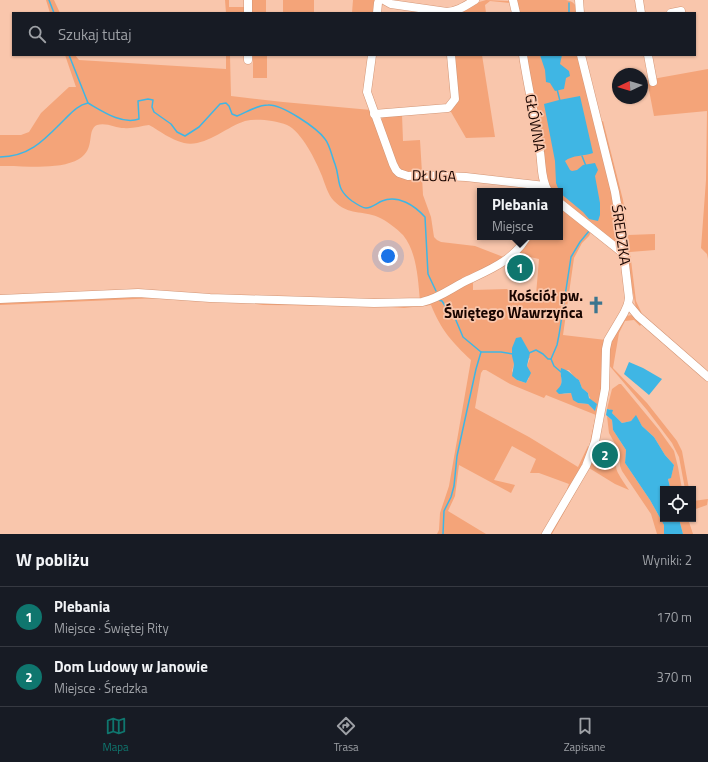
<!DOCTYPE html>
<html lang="pl">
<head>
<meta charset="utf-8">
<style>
  body { margin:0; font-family:"Titillium Web",sans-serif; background:#242831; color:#f1f3f6 }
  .controls { position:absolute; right:12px; bottom:12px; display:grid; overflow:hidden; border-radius:0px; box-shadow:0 1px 3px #0004 }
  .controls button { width:36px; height:36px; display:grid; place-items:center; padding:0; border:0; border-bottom:1px solid #363941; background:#171b24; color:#f1f3f6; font:20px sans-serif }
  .compass { position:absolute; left:612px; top:68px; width:36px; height:36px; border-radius:50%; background:#171b24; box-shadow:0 1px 3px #0004; rotate:266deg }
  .you { position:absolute; left:388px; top:256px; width:14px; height:14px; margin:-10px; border:3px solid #fff; border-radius:50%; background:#1a73e8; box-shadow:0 0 0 6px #1a73e833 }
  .badge { display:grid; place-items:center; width:26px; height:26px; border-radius:50%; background:#0f766e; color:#fff; font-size:13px; font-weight:700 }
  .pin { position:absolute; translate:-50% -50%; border:2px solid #fff; box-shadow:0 1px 4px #0006 }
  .popup { position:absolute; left:477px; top:188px; width:86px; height:52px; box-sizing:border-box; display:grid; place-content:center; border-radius:0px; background:#171b24; filter:drop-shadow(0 1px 3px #0005); font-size:13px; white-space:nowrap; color:#9ea1a6 }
  .popup b { font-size:15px; color:#f1f3f6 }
  .popup::after { content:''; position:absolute; left:50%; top:100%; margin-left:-8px; border:8px solid transparent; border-top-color:#171b24 }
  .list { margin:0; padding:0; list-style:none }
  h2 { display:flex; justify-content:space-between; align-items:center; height:52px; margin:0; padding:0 16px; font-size:17px }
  h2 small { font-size:13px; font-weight:400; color:#9ea1a6 }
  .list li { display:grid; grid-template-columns:26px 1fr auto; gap:12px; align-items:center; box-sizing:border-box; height:60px; padding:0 16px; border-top:1px solid #363941 }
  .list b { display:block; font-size:15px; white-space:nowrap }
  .list p { margin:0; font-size:13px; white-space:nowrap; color:#9ea1a6 }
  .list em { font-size:13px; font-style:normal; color:#9ea1a6 }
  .icon { flex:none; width:22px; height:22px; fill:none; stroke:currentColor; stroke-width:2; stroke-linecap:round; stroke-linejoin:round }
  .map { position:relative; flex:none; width:708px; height:534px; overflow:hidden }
  .search { position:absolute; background:#171b24; box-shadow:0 1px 3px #0004; left:12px; right:12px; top:12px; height:44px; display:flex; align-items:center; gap:10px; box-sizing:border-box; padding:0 14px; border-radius:0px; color:#9ea1a6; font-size:15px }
  .sheet { height:172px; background:#171b24 }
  nav { display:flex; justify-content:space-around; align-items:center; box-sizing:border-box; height:56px; border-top:1px solid #363941; background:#171b24; font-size:11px; color:#9ea1a6 }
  nav a { display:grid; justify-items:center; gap:2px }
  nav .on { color:#0f766e }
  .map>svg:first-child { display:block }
  .green { fill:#f4a479; fill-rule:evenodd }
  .water { fill:#3fb6e4 }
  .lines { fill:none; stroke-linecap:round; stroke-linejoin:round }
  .stream { stroke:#3fb6e4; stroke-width:1.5 }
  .minor-casing { stroke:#d39676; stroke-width:9 }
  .minor { stroke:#fff; stroke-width:8 }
  .labels { text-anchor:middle; stroke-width:3.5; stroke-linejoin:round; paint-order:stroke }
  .street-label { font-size:15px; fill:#190500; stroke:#f9c6ac }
  .poi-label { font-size:15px; font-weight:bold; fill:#190500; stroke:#f9c6ac; text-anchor:end }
</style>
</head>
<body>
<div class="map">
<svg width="708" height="534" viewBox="0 0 708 534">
  <rect width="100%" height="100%" fill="#f9c6ac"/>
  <g class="green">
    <polygon points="46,0 54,0 60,13 50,13"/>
    <polygon points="225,0 229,0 229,7 244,7 246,13 226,13"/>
    <rect x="250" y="0" width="16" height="13"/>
    <rect x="283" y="0" width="31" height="13"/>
    <polygon points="353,0 375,0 374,13 352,13"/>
    <polygon points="486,0 508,1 510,1 511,3 490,1 485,5 486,13 461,13 476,3"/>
    <path d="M515 0H566C574 2 576 4 578 13H518Z"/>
    <path d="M65 55H75L79 60 226 69V55H230L231 96 283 102 371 110 394 172 422 177 423 195 431 217 434 237 437 240 441 242 475 246 506 258 420 301C418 280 417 252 403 235 397 229 386 220 378 217 362 210 349 216 334 201 328 195 325 184 322 176 316 161 302 132 287 125 283 123 277 122 272 121 264 120 254 119 245 121 226 127 204 148 184 143 171 140 160 131 149 125 141 126 132 129 124 128 116 128 106 122 97 125 86 130 96 149 79 159 58 171 24 165 0 166V135H21L29 132 41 113 69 87H76Z"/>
    <rect x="253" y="55" width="14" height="23"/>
    <polygon points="453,55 482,55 495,137 466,138 451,112 448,112 448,111 457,101"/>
    <polygon points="525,55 579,55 613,192 620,242 619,244 616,244 560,200 560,191 551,191 547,183"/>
    <polygon points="708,69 708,259 707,254 701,248 706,180 707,111 654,116 647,80"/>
    <path d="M402 114 403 141 420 140 422 173 414 174 399 169 380 122C383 113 393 114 402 114Z"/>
    <polygon points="603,121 623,200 628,235 655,234 655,250 630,252 636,301 643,316 636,308 635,303 600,122"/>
    <path d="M560 205 592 230 589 236 582 243 574 258 563 335 606 340 603 384 592 442H590L596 415 546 395 544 398 510 384 486 370H483L481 373 475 408 529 437 578 467 588 446 590 449 569 490 567 489 569 484 539 473H530L536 459 512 446 494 480 515 485 511 493 459 465 455 496 448 511 486 534H437L439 530 440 513 449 486 471 360C452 342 441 330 431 305L404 308 378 306 263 305 240 302 158 298 0 305V300L110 295 416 305 473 280V290L507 289 514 296 536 295 539 259 516 254 529 237H560ZM530 358 527 366 529 378 526 383 517 380 512 371 514 364ZM569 370 574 377 579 380 582 388 588 393 594 410 588 404 578 403 571 393 564 394 557 391C563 385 562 379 560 371Z"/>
    <polygon points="631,315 634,317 642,323 640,326 634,320 625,321 619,333 613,368 647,403 677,441 682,451 689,489 685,489 679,457 672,443 647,410 608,364 610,343 624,319 627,316"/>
    <path d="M619 384H621L659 430 674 451 678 467 682 489C672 489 670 490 668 479L671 477 674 465 665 455 654 437 642 426 636 416 631 421 622 423 612 413 610 409H607L612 389Z"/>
    <polygon points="607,416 612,420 613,430 626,450 625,463 650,500 664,525 664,534 657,534 651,514 622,471 620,466 619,451 609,433"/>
    <path d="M609 444C620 450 613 463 618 473 621 479 625 484 629 490L615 484 589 468 552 534H549L590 461 607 469 609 462 607 461 612 449 608 447Z"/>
    <polygon points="708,499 707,505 693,510 693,501"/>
    <polygon points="679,519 688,519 693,534 683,534"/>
  </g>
  <g class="water">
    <polygon points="540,55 562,55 560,64 569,71 570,76 566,78 564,89 555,91 550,83 546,82 545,70"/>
    <path d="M580 96 593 153C585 156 572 155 565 161L570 170 572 171 577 170 583 165 595 163 598 170 595 176 600 203V215L598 221 589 219 583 212 560 193 556 183 555 161 544 104 559 100Z"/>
    <polygon points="521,337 530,353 527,366 531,373 526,383 517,380 512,376 514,364 512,356 512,348 516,338"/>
    <polygon points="629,362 643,368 662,379 649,395 624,374"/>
    <path d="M561 368C571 371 571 375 579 380L582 388 588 393 589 398 597 404 595 411 588 404 578 403 573 400 571 393 559 394 556 391C566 382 559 378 561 368Z"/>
    <polygon points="607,409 613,410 612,413 622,423 631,421 636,415 642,426 654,437 665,455 674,465 671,478 668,479 670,487 672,489 663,489 663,519 679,519 683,534 664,534 664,525 650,500 625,463 626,450 613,430 612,420 606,415"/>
  </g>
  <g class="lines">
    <g class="stream">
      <polyline points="49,0 54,13"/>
      <polyline points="569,13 569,3"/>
      <polyline points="69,55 88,103"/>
      <polyline points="557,89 560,101"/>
      <polyline points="582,156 586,166"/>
      <path d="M0 157C30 157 45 139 65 119 72 112 78 105 88 103 102 111 122 125 139 119L138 101 148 99 153 100 152 107 154 112 171 124 177 132 185 136 199 127 220 104 226 103 229 106 232 114 237 116C247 112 257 105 268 105 282 104 317 128 325 139 330 145 332 157 335 164 341 181 335 188 352 201 355 203 363 208 366 208 372 208 377 203 382 201 398 194 415 206 425 217L428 274 436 291"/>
      <polyline points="438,300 442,301 447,309 455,318 463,337 481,352 501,352 513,354"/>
      <polyline points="529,353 536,350 543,354 548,359 551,359 554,366 561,372"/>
      <polyline points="551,359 557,345 559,335 571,257 580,242 589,231"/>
      <polyline points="443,534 444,511 451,497 454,486 457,456 476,369 481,352"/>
    </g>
    <g class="minor-casing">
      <g id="minor">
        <polyline points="248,0 248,13"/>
        <path d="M384 0 391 4 447 12C458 11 465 6 475 0"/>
        <polyline points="513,0 516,13"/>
        <polyline points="579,0 580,13"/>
        <polyline points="639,0 641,13"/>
        <polyline points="377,13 378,3 379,0"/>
        <polyline points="671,13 681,11"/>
        <polyline points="248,55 248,60"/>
        <polyline points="372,55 367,92 393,164 396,170 399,173 408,176 422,175 466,177 545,186"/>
        <path d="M523 55C528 88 536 120 540 152 542 165 541 180 548 191"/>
        <polyline points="648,55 653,82"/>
        <polyline points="374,114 448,108 455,99 451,55"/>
        <polyline points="560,203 624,254"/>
        <path d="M0 299 138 293 210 298 374 303 422 302C437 299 449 290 462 283 488 270 511 263 527 237"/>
        <polyline points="628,304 638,316 708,377"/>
        <polyline points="546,534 586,466 595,442 605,389 606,349 608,340 624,313 628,304 629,298 620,222 615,192 581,55"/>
      </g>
    </g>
    <use href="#minor" class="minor"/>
  </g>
  <defs>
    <g id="church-bare" transform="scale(1.38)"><path d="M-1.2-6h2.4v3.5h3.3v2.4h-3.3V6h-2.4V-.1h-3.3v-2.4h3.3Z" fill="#3b758e" stroke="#f9c6ac" stroke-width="2.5" paint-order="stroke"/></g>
  </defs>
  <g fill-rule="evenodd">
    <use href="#church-bare" x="596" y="305"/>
  </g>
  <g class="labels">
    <g class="street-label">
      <text transform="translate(535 123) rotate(80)" y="5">GŁÓWNA</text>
      <text transform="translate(434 176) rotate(1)" y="5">DŁUGA</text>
      <text transform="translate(621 235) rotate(82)" y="5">ŚREDZKA</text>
    </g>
    <g class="poi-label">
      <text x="583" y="301">Kościół pw.<tspan x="583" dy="17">Świętego Wawrzyńca</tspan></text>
    </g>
  </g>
</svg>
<div class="controls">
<button><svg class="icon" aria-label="locate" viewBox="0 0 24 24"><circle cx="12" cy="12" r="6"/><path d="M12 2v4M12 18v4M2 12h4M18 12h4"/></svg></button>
</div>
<svg class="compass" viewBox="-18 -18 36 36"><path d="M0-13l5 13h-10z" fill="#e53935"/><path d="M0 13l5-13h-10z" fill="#9ea1a6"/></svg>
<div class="you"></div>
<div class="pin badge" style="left:520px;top:268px">1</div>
<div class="popup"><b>Plebania</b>Miejsce</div>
<div class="pin badge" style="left:605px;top:455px">2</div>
<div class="search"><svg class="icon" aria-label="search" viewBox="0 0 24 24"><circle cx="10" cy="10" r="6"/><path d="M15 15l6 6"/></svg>Szukaj tutaj</div>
</div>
<section class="sheet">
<h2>W pobliżu<small>Wyniki: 2</small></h2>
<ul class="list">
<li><span class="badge">1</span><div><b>Plebania</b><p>Miejsce · Świętej Rity</p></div><em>170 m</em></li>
<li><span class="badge">2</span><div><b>Dom Ludowy w Janowie</b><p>Miejsce · Średzka</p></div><em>370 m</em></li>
</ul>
</section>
<nav>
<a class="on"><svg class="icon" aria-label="map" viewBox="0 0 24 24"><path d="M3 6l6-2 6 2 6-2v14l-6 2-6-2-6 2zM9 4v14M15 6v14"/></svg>Mapa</a>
<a><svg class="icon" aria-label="directions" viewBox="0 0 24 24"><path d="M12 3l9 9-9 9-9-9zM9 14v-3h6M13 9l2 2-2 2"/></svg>Trasa</a>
<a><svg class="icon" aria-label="saved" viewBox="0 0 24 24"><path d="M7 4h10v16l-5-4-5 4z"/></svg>Zapisane</a>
</nav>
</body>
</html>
